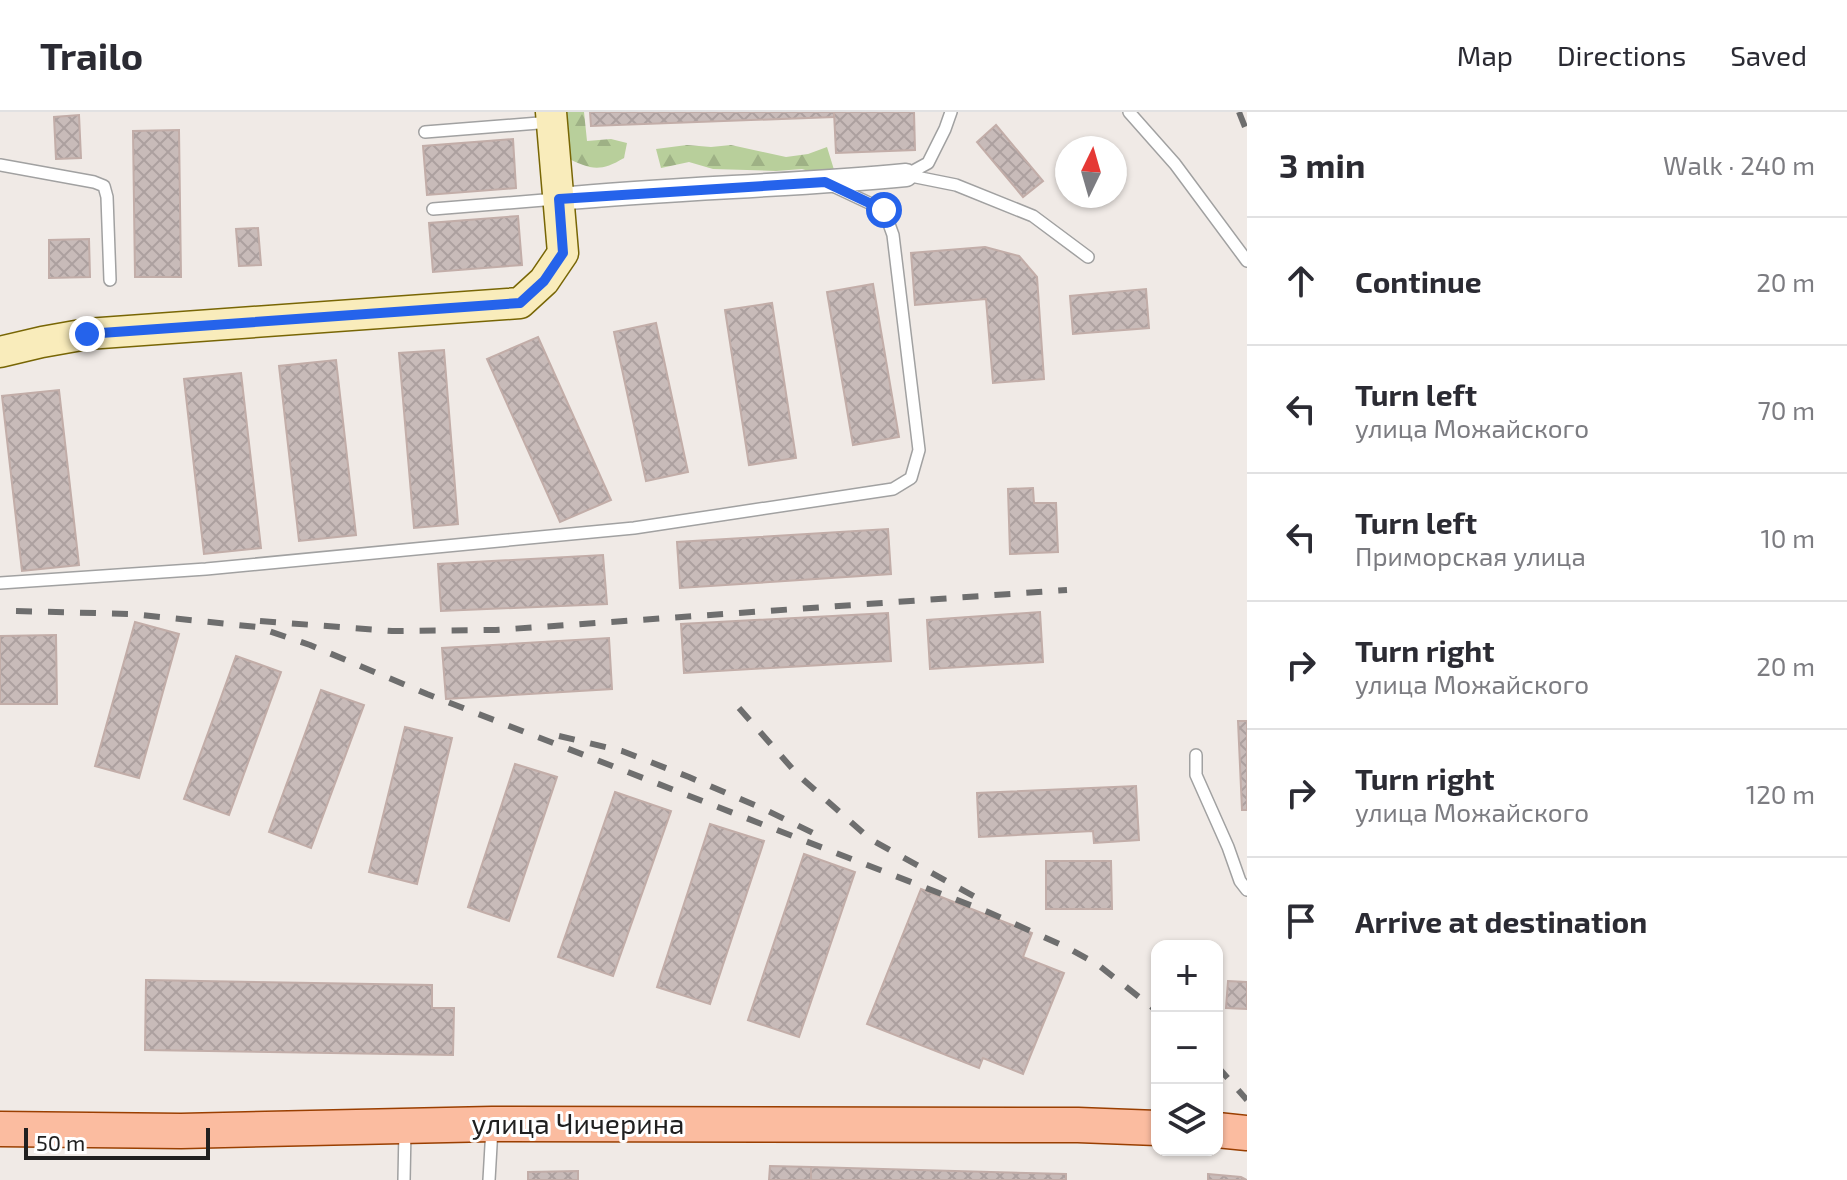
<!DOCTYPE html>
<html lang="en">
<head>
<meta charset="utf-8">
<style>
  body { margin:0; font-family:"Exo 2",sans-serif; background:#f7f7f7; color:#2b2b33 }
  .controls { position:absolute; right:24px; bottom:24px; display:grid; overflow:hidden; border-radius:16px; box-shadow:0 2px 6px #0004 }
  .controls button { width:72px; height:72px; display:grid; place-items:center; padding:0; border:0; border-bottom:2px solid #e1e1e2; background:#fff; color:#2b2b33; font:40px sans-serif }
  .compass { position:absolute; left:1055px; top:24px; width:72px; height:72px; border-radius:50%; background:#fff; box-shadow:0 2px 6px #0004; rotate:5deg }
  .scale { position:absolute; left:24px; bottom:20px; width:186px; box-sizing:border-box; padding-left:8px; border:4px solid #202020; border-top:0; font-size:22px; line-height:28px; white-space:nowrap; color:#202020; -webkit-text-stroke:6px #fff; paint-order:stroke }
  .stop { position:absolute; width:24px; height:24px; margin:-18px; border:6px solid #2563eb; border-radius:50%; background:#fff }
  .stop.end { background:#2563eb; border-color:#fff; box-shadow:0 2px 8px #0008 }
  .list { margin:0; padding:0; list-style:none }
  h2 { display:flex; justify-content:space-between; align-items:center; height:104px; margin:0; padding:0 32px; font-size:34px }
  h2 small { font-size:26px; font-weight:400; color:#7c7c81 }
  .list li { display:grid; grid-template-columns:52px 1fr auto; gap:24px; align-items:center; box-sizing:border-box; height:128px; padding:0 32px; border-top:2px solid #e1e1e2 }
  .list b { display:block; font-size:30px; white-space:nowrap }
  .list p { margin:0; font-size:26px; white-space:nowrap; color:#7c7c81 }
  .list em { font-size:26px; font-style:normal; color:#7c7c81 }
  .icon { flex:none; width:44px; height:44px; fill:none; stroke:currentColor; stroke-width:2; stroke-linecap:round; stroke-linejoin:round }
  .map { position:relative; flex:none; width:1247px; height:1068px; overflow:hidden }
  header { display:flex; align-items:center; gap:48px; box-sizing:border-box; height:112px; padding:0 40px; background:#fff; border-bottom:2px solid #e1e1e2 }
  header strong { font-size:38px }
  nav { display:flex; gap:44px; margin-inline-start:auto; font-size:28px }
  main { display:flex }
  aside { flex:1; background:#fff }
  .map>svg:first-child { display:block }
  .forest { fill:url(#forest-firs) }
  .building { fill:url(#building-cross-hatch); stroke:#c2ada8; stroke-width:2 }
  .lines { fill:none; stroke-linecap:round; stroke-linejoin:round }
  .service-casing { stroke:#a1a1a1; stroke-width:14 }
  .minor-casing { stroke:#a1a1a1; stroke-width:25 }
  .secondary-casing { stroke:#786605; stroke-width:33 }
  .primary-casing { stroke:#9a3f01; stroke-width:37 }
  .service { stroke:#fff; stroke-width:11 }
  .minor { stroke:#fff; stroke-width:22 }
  .secondary { stroke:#f9ecbb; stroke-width:30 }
  .primary { stroke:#fbbca0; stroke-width:34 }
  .rail { stroke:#6e6e6e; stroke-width:6; stroke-dasharray:16 16; stroke-linecap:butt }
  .route { stroke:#2563eb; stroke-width:10 }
  .labels { text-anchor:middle; stroke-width:6; stroke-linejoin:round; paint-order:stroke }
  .street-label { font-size:28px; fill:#202020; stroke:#fff }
</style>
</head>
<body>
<header>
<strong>Trailo</strong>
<nav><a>Map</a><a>Directions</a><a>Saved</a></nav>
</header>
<main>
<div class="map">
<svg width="1247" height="1068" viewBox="0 0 1247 1068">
  <defs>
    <pattern id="forest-firs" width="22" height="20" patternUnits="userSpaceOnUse" patternTransform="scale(2)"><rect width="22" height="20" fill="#b8cf9b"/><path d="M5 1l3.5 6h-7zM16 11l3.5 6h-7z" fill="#9eb185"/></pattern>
    <pattern id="building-cross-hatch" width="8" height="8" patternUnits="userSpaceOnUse" patternTransform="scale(2)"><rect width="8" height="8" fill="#c8bbb9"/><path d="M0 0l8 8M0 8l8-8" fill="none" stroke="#aca09f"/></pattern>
  </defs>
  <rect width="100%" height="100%" fill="#f0eae6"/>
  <g class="forest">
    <path d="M557 0H584L587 29 611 27 627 31 624 46C599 61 590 57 565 45Z"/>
    <polygon points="687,33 711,35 731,33 786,45 808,42 827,35 835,61 815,61 802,57 776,59 713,57 689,50 661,56 656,37"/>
  </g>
  <g class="building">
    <polygon points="590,0 834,0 834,5 591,14"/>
    <polygon points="834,0 914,0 915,38 836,41"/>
    <polygon points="79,3 81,46 56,47 54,5"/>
    <polygon points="996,13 1043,69 1023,85 977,30"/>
    <polygon points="179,18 181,165 135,165 133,19"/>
    <polygon points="513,27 516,76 427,83 423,34"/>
    <polygon points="518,104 522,153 433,160 429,111"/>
    <polygon points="258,116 261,153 239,154 236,117"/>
    <polygon points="89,127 90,165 49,166 49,128"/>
    <polygon points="985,135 1019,144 1037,165 1044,267 993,271 986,187 915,193 911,141"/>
    <polygon points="873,172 899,325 853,333 827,180"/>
    <polygon points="1146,177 1149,216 1073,222 1070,184"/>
    <polygon points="772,191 796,346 749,353 725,198"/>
    <polygon points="656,211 688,360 646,369 614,220"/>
    <polygon points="538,225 611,388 560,410 487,247"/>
    <polygon points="444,238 458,412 414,416 399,241"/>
    <polygon points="336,248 356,423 299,429 279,254"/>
    <polygon points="241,261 261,436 204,442 184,267"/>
    <polygon points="59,278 79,453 22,459 2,284"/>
    <polygon points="1033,376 1034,391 1056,391 1058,440 1010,442 1008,377"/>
    <polygon points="888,417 891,462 680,476 677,430"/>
    <polygon points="603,443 607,492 441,499 438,452"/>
    <polygon points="1040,500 1043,550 930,557 927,508"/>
    <polygon points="888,501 891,549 684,561 681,512"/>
    <polygon points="135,510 179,522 139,666 95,654"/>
    <polygon points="56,523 57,592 0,592 0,524"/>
    <polygon points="609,526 612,577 446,587 442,536"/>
    <polygon points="236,544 281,560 229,703 184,687"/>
    <polygon points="321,578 364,593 311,736 269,720"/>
    <polygon points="1238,609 1247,609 1247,698 1242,698"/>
    <polygon points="405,615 452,626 417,772 369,760"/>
    <polygon points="515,652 557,665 509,809 468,795"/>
    <polygon points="1136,674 1139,728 1094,731 1093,719 979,725 977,681"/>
    <polygon points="615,680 671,699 613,864 558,845"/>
    <polygon points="710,712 764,729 710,892 657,875"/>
    <polygon points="804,742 855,760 799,925 748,908"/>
    <polygon points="1046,749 1111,749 1112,797 1046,797"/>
    <polygon points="921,777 1032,821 1023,845 1064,861 1023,962 983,946 979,956 867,912"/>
    <polygon points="146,868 432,873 432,896 454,896 453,943 145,938"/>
    <polygon points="1228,869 1247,870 1247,897 1226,896"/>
    <polygon points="770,1054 811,1055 811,1068 769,1068"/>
    <polygon points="811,1055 1066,1062 1066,1068 811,1068"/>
    <polygon points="578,1059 578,1068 528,1068 528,1060"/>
    <polygon points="1208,1062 1241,1065 1247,1068 1208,1068"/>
  </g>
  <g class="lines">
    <g class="service-casing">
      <g id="service">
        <polyline points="951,0 945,17 928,51 906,63 956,73 1033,104 1088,145"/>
        <polyline points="1129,0 1175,52 1247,149"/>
        <polyline points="425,20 551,10"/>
        <polyline points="0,53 94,70 104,74 107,85 110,168"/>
        <polyline points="433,97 556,87"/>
        <polyline points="0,471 206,457 634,416 893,377 911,366 919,338 893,123 884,98 833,74"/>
        <polyline points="1196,643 1196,663 1228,735 1240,769 1247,778"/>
        <polyline points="404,1068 405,1018"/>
        <polyline points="489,1068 492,1016"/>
      </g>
    </g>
    <g class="minor-casing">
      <path id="minor" d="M559 87C674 76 791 74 906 63"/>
    </g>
    <g class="secondary-casing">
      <polyline id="secondary" points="0,240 42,230 87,222 520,191 544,169 563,141 551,0"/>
    </g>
    <g class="primary-casing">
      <g id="primary">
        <polyline points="0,1017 181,1019 492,1012 1078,1013 1157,1016"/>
        <polyline points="1217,1018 1247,1021"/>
      </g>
    </g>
    <use href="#service" class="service"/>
    <use href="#minor" class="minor"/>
    <use href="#secondary" class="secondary"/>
    <use href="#primary" class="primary"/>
    <g class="rail">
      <polyline points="1239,0 1247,20"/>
      <polyline points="16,499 132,502 257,515 310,533 427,582 988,800 1064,834 1097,852 1157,899"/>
      <polyline points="260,509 392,519 496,518 1067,478"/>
      <polyline points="739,596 797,662 870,727 977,786"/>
      <polyline points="559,624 622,639 689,665 766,698 813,721"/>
      <polyline points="1217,954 1247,988"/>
    </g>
  </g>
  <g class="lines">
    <polyline class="route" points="87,222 520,191 544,169 563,141 559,87 825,70 884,98"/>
  </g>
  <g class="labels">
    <g class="street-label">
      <text x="578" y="1022">улица Чичерина</text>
    </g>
  </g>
</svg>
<div class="controls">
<button>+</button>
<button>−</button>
<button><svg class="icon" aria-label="layers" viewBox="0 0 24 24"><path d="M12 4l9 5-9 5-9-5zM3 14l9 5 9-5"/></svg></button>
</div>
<svg class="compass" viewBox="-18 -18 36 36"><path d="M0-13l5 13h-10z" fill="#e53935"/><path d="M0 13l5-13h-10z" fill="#7c7c81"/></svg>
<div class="scale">50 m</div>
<div class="stop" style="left:884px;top:98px"></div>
<div class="stop end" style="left:87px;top:222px"></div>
</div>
<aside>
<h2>3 min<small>Walk · 240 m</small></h2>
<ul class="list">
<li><svg class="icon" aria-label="ahead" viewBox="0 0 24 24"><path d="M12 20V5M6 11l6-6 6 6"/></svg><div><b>Continue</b></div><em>20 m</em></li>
<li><svg class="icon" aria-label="left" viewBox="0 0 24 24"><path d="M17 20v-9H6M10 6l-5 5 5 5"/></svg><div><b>Turn left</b><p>улица Можайского</p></div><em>70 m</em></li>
<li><svg class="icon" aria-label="left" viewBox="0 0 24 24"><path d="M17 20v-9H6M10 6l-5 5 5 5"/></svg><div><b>Turn left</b><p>Приморская улица</p></div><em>10 m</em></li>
<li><svg class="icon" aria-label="right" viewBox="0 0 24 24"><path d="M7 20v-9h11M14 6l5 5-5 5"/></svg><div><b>Turn right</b><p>улица Можайского</p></div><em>20 m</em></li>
<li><svg class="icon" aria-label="right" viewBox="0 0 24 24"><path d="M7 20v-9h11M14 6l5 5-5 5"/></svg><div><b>Turn right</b><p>улица Можайского</p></div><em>120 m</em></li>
<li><svg class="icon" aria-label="arrive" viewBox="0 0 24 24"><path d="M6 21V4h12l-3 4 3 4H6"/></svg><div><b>Arrive at destination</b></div></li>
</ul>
</aside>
</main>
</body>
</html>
